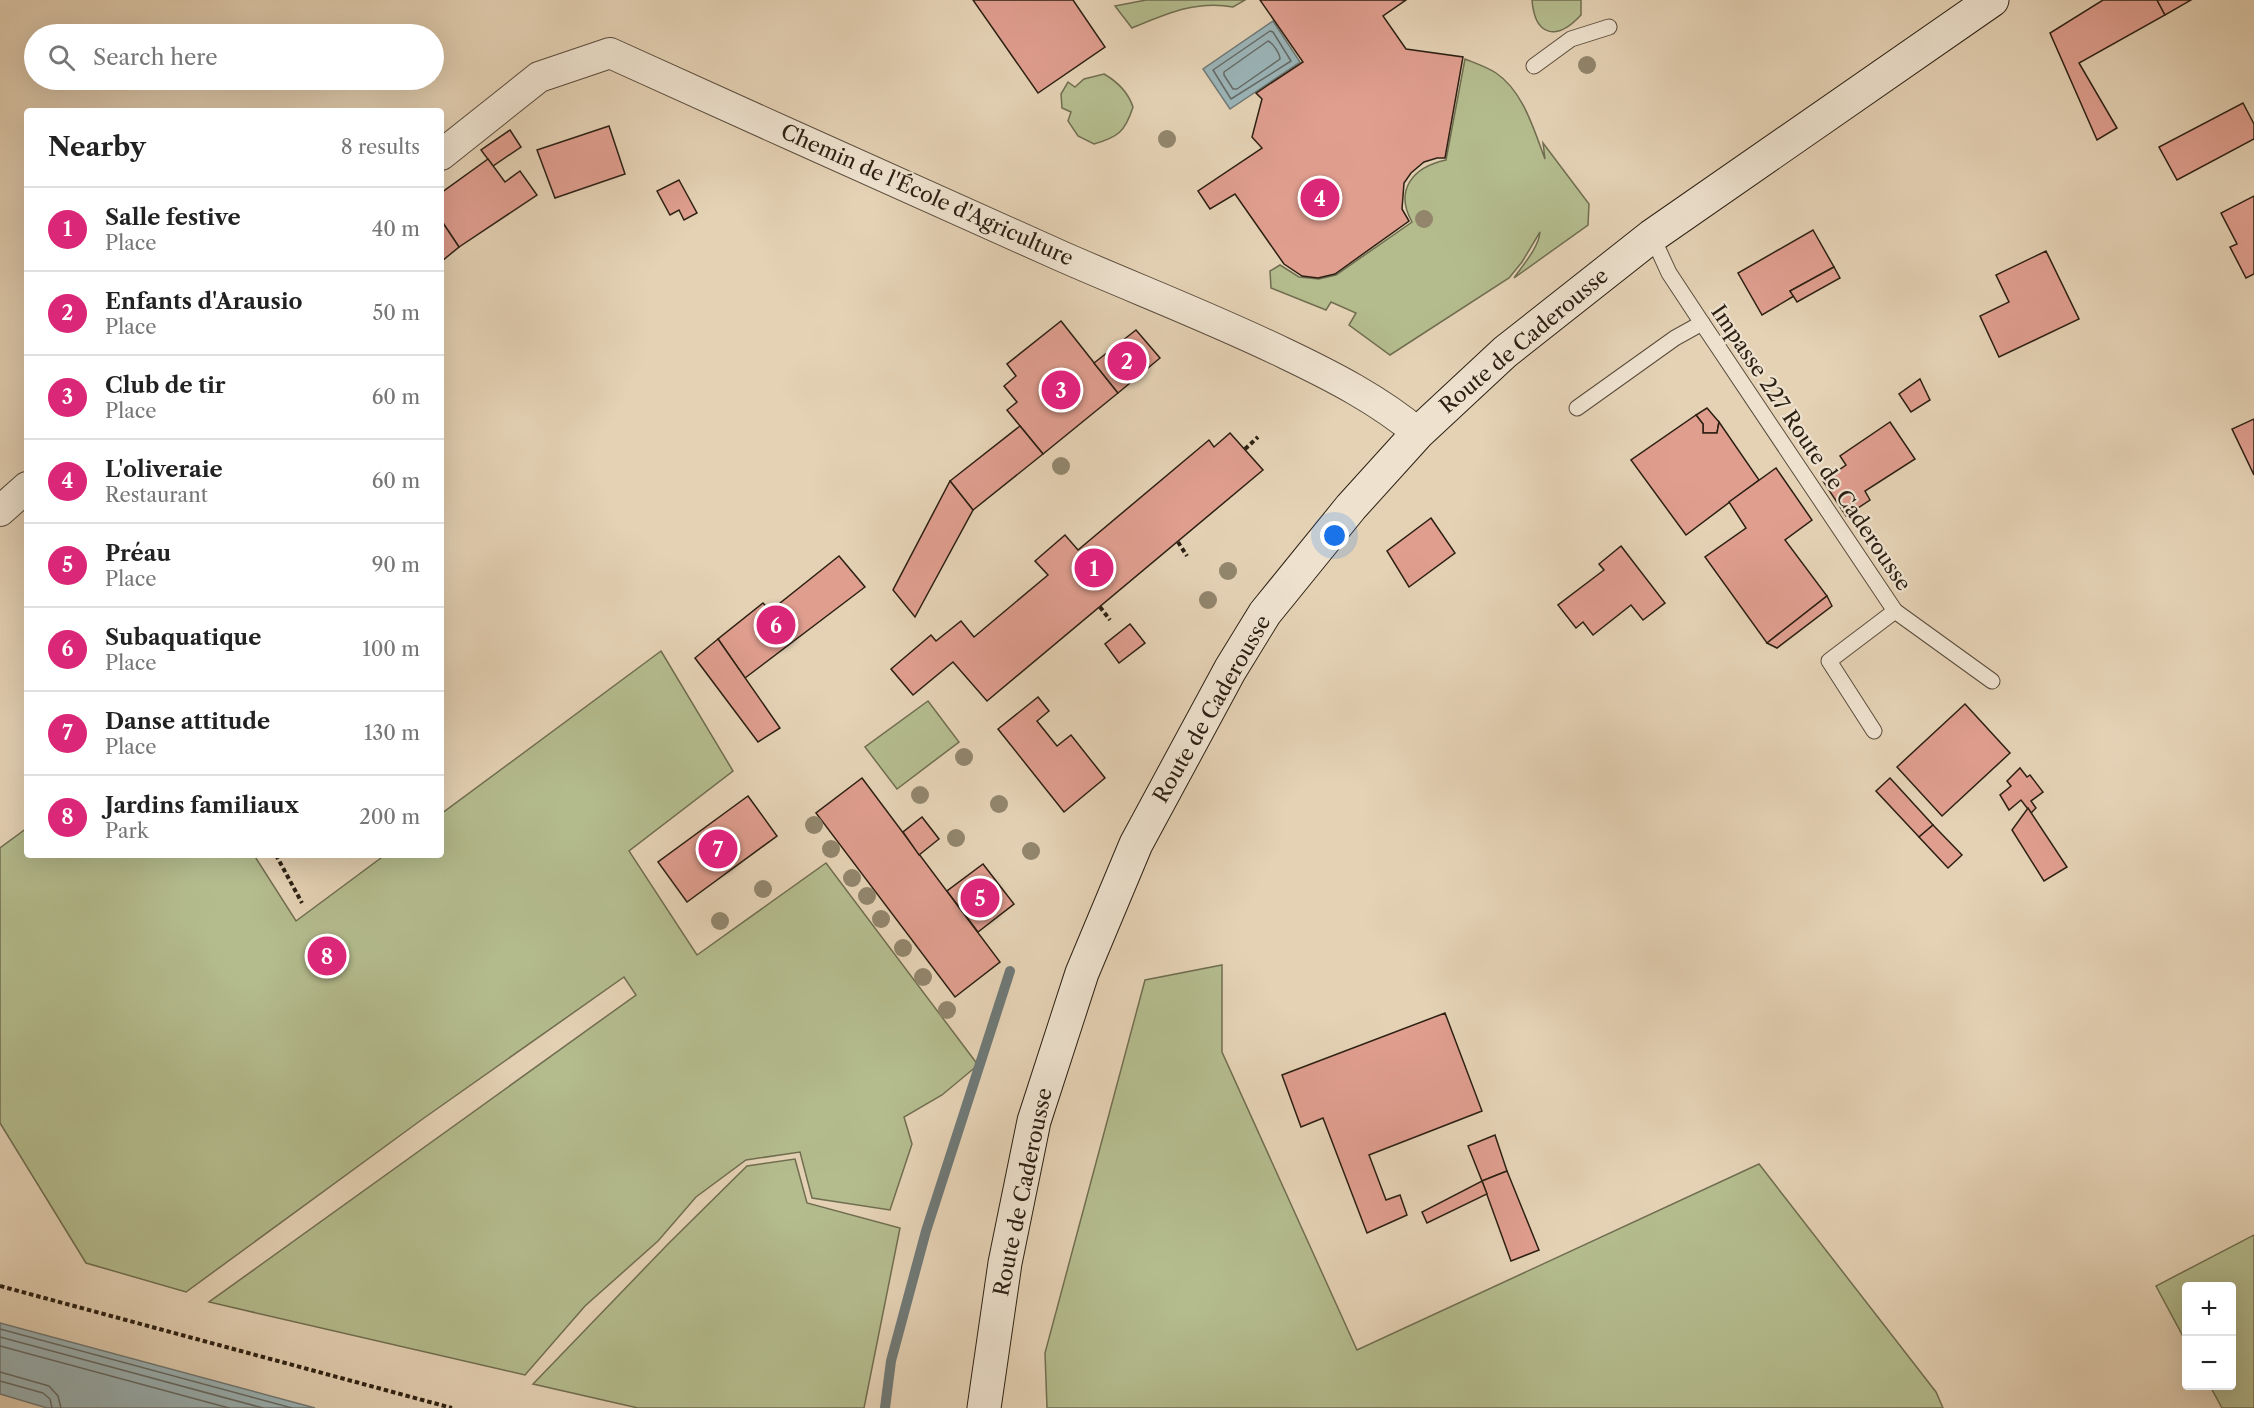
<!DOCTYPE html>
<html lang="en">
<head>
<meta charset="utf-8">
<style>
  body { margin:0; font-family:"Libre Caslon Text",serif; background:#f2f2f2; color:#222 }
  .controls { position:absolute; right:18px; bottom:18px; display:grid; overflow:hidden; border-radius:6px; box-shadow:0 6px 24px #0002 }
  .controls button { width:54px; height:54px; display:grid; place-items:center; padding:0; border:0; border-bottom:2px solid #e0e0e0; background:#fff; color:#222; font:30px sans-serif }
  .you { position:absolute; left:1335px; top:536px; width:21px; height:21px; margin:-15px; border:4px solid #fff; border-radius:50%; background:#1a73e8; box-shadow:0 0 0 9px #1a73e833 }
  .badge { display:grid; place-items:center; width:39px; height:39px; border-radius:50%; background:#db2777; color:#fff; font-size:20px; font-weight:700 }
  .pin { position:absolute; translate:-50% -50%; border:3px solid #fff; box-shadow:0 2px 6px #0006 }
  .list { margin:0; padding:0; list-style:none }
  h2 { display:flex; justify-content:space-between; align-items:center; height:78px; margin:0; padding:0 24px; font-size:26px }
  h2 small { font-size:20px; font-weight:400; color:#767676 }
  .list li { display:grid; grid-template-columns:39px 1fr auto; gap:18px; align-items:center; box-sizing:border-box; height:84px; padding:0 24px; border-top:2px solid #e0e0e0 }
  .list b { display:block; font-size:22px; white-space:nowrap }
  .list p { margin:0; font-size:20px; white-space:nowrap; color:#767676 }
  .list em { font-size:20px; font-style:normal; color:#767676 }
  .icon { flex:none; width:33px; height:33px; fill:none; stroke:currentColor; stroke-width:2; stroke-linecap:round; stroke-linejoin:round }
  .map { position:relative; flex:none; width:2254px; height:1408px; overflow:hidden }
  .search { position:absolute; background:#fff; box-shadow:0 6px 24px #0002; left:24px; top:24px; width:420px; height:66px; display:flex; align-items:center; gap:15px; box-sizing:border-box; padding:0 21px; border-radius:33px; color:#767676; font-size:22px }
  .panel { position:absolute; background:#fff; box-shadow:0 6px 24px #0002; left:24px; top:108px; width:420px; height:750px; border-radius:6px }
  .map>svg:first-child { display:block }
  .green { fill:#b4bc8e; stroke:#706e50; stroke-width:1.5 }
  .water { fill:#9bb5b9; stroke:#6f7977; stroke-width:1.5 }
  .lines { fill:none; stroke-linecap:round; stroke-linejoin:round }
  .shore { stroke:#646a66; stroke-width:1.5 }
  .stream { stroke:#6f7977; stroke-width:10 }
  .building { fill:#e09e8f; stroke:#2c2013; stroke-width:1.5 }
  .lane-casing { stroke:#5a4c3c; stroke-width:17 }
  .street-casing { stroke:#5a4c3c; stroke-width:32 }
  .secondary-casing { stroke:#2c2013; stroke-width:35 }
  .path { stroke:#2c2013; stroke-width:4; stroke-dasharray:4.5 3; stroke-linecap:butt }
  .lane { stroke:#eee2cf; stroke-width:15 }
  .street { stroke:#eee2cf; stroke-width:30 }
  .secondary { stroke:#eee2cf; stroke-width:33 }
  .tree { fill:#92866d }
  .labels { text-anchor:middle; stroke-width:4.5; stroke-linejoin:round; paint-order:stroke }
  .street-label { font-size:21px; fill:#2c2013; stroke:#eee2cf }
</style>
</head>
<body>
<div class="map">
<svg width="2254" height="1408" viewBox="0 0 2254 1408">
  <rect width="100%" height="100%" fill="#e5d2b5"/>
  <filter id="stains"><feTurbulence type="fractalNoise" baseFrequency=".00333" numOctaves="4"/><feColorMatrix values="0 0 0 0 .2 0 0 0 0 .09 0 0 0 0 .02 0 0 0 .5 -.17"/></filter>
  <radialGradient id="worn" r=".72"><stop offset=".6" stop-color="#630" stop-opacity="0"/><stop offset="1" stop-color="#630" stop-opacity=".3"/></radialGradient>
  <g class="green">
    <path d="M1146 0H1245L1233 7C1196 0 1166 14 1132 28L1115 6Z"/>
    <path d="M1532 0H1581V15C1557 41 1535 37 1532 0Z"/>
    <path d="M1465 59C1475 63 1487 67 1496 73 1523 91 1534 130 1545 159L1543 143 1589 204 1588 225 1514 278C1523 265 1539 247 1540 232L1522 262 1509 278 1390 355 1349 325 1356 313 1331 302 1326 310 1271 288 1270 271 1280 265 1299 277 1319 279 1336 275 1412 222C1394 190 1413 167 1446 160Z"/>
    <path d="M1104 74C1118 82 1128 92 1133 107 1125 132 1118 137 1094 144L1078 136 1068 121 1071 112 1062 108 1061 94 1068 82 1075 87 1084 79Z"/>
    <polygon points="661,651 733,771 629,851 697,955 826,863 978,1065 942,1095 904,1117 912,1144 890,1210 812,1198 800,1152 746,1160 696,1197 658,1241 585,1306 525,1375 209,1302 636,995 624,977 424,1118 186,1292 86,1263 0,1123 0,848 27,828 27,855 254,855 296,921 385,855 441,855 441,814"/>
    <polygon points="928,701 959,742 897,789 865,747"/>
    <polygon points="1222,965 1222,1052 1357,1350 1759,1164 1936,1392 1943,1408 1047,1408 1045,1353 1145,980"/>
    <polygon points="795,1159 807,1203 900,1228 864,1408 638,1408 533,1384 669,1243 747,1166"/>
    <polygon points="2254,1235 2254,1408 2222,1408 2210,1386 2232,1386 2232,1286 2186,1286 2186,1342 2156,1286"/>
  </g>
  <g class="water">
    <polygon points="1273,21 1300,62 1230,109 1203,69"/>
    <polygon points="0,1323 315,1408 47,1408 0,1394"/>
  </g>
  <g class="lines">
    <g class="shore">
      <polygon points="1270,31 1273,32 1291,61 1231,99 1213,70"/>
      <path d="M1268 41C1273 43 1280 54 1280 59L1237 89H1233L1224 75V72Z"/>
      <polyline points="0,1329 292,1408"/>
      <polyline points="0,1337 263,1408"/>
      <polyline points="0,1346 229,1408"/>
      <polyline points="0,1372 49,1386 58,1396 61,1408"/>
      <polyline points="0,1381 43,1393 50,1399 52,1408"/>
    </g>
    <polyline class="stream" points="885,1408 891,1361 926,1231 1010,971"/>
  </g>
  <g class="building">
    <polygon points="973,0 1073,0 1105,47 1038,93"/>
    <polygon points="1260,0 1406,0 1383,16 1406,49 1463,57 1445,158 1437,158 1424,162 1411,173 1404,183 1402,209 1409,221 1335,274 1318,278 1302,276 1284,264 1235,194 1210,209 1198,191 1262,148 1252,137 1262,99 1256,93 1303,62"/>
    <polygon points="2103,0 2157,0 2165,15 2079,63 2117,128 2097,140 2050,33"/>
    <polygon points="2157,0 2191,0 2165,15"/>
    <polygon points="2243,103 2254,124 2254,139 2177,180 2159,147"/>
    <polygon points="609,126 625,174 555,198 537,150"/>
    <polygon points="510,130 521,147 493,166 481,150"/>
    <polygon points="488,159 505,182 520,171 537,195 459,247 441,220 441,193"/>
    <polygon points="679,180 697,213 684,220 679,210 670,215 657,191"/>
    <polygon points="2254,196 2254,274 2246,278 2230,247 2237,244 2221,213"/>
    <polygon points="441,220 459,247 442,261 441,260"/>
    <polygon points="1813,230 1834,267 1790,291 1794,296 1762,315 1738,273"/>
    <polygon points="2046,251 2079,319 1999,357 1980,316 2009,302 1996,275"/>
    <polygon points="1834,267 1840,278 1797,302 1790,291"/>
    <polygon points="1061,321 1118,393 1043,454 1007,410 1017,402 1004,386 1016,376 1007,364"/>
    <polygon points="1136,330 1160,358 1118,393 1094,363"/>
    <polygon points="1920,379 1930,400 1911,412 1899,394"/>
    <polygon points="1707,408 1719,422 1717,433 1703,433 1703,424 1696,415"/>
    <polygon points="1696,415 1703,424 1703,433 1717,433 1719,422 1759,480 1686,535 1631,460"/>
    <polygon points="2254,419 2254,475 2232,429"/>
    <polygon points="1890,422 1915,459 1865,491 1870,500 1846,516 1823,481 1846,465 1840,456"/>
    <polygon points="1020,426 1043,454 973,510 950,481"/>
    <polygon points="1230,433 1263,470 987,701 953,662 913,695 891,669 931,635 936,641 961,621 974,637 1048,575 1035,561 1065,535 1078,550 1209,440 1214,447"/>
    <polygon points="1776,468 1812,520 1785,540 1827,596 1767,643 1705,557 1746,528 1729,502"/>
    <polygon points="950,481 973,510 915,617 893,590"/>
    <polygon points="1431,518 1455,553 1409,587 1387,551"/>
    <polygon points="1621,546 1665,603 1643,620 1631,605 1593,635 1583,622 1576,628 1558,605 1604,570 1599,564"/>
    <polygon points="839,556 865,587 745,678 718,639 763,603 770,611"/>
    <polygon points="1827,596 1832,606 1777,648 1767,643"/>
    <polygon points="1130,624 1145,643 1119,663 1105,644"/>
    <polygon points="718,639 780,728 758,742 695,658"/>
    <polygon points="1038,697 1049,711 1037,721 1057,746 1071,735 1105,778 1064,812 998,729"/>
    <polygon points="1965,704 2010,753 1942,816 1897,767"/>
    <polygon points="2020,768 2027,777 2030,775 2043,792 2031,801 2036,808 2031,813 2021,800 2009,810 2000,795 2011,786 2007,781"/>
    <polygon points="862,778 1000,962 955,997 816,813"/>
    <polygon points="1890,778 1933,825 1919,837 1876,791"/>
    <polygon points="748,796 777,836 687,902 658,862"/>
    <polygon points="2028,808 2067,867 2044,881 2012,830"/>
    <polygon points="922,817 939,839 919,855 903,832"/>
    <polygon points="1933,825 1962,855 1948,868 1919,837"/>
    <polygon points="983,864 1014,904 978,932 947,891"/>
    <polygon points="1445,1013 1482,1111 1369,1155 1386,1200 1400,1195 1407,1215 1367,1233 1323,1118 1301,1127 1282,1075"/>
    <polygon points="1495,1135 1507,1171 1482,1181 1468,1146"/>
    <polygon points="1507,1171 1539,1250 1511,1261 1482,1181"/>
    <polygon points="1482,1181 1487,1194 1427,1223 1422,1212"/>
  </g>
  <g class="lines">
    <g class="lane-casing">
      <g id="lane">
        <polyline points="1534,66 1571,39 1609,27"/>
        <polyline points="1652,236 1669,273 1702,323 1895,611 1992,681"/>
        <polyline points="1577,408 1675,338 1702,323"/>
        <polyline points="1874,731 1829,661 1895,611"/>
      </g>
    </g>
    <g class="street-casing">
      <g id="street">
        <path d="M441 155 539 77 610 53C760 121 911 189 1061 256 1136 289 1212 318 1286 354 1332 376 1379 400 1418 433"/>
        <polyline points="0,511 27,487"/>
      </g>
    </g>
    <g class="secondary-casing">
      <polyline id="secondary" points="984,1408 1005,1263 1034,1121 1082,973 1136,844 1230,670 1265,613 1351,507 1418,433 1505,352 1652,236 1992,0"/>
    </g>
    <g class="path">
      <polyline points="1245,449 1258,437"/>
      <polyline points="1178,542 1187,556"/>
      <polyline points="1100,607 1110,620"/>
      <polyline points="276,855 302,903"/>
      <polyline points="0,1286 452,1408"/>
    </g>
    <use href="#lane" class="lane"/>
    <use href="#street" class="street"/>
    <use href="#secondary" class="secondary"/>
  </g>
  <g class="tree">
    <circle cx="1587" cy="65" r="9"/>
    <circle cx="1167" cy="139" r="9"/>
    <circle cx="1424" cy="219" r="9"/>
    <circle cx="1061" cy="466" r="9"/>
    <circle cx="1228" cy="571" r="9"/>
    <circle cx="1208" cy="600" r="9"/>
    <circle cx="964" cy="757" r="9"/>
    <circle cx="920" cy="795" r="9"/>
    <circle cx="999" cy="804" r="9"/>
    <circle cx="814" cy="825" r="9"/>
    <circle cx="956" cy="838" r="9"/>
    <circle cx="831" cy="849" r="9"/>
    <circle cx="1031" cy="851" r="9"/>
    <circle cx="852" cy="878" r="9"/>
    <circle cx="763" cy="889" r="9"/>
    <circle cx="867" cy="896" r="9"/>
    <circle cx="881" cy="919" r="9"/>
    <circle cx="720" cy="921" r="9"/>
    <circle cx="903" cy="948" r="9"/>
    <circle cx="923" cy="977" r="9"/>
    <circle cx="947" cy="1010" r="9"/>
  </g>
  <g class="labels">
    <g class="street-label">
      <text transform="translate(927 195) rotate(24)" y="7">Chemin de l'École d'Agriculture</text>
      <text transform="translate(1524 341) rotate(-40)" y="7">Route de Caderousse</text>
      <text transform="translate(1811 448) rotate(56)" y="7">Impasse 227 Route de Caderousse</text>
      <text transform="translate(1212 709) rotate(-60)" y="7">Route de Caderousse</text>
      <text transform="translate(1023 1192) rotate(-78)" y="7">Route de Caderousse</text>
    </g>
  </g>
  <rect width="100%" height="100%" filter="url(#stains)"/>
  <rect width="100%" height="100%" fill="url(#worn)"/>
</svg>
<div class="controls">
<button>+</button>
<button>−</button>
</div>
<div class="you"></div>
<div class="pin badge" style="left:1094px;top:568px">1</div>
<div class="pin badge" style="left:1127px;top:361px">2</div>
<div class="pin badge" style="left:1061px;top:390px">3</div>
<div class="pin badge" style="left:1320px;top:198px">4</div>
<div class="pin badge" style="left:980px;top:898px">5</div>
<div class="pin badge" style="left:776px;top:625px">6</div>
<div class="pin badge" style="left:718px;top:849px">7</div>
<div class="pin badge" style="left:327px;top:956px">8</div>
<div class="search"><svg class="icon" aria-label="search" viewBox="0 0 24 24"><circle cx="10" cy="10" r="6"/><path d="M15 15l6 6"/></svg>Search here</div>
<section class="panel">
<h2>Nearby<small>8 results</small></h2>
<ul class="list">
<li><span class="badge">1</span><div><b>Salle festive</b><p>Place</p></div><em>40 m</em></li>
<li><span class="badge">2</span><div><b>Enfants d'Arausio</b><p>Place</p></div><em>50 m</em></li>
<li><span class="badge">3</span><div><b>Club de tir</b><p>Place</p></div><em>60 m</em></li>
<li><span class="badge">4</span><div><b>L'oliveraie</b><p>Restaurant</p></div><em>60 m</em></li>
<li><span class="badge">5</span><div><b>Préau</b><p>Place</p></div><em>90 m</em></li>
<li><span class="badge">6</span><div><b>Subaquatique</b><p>Place</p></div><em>100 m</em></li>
<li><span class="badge">7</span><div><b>Danse attitude</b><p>Place</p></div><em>130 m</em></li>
<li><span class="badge">8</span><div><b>Jardins familiaux</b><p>Park</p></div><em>200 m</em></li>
</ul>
</section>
</div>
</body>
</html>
